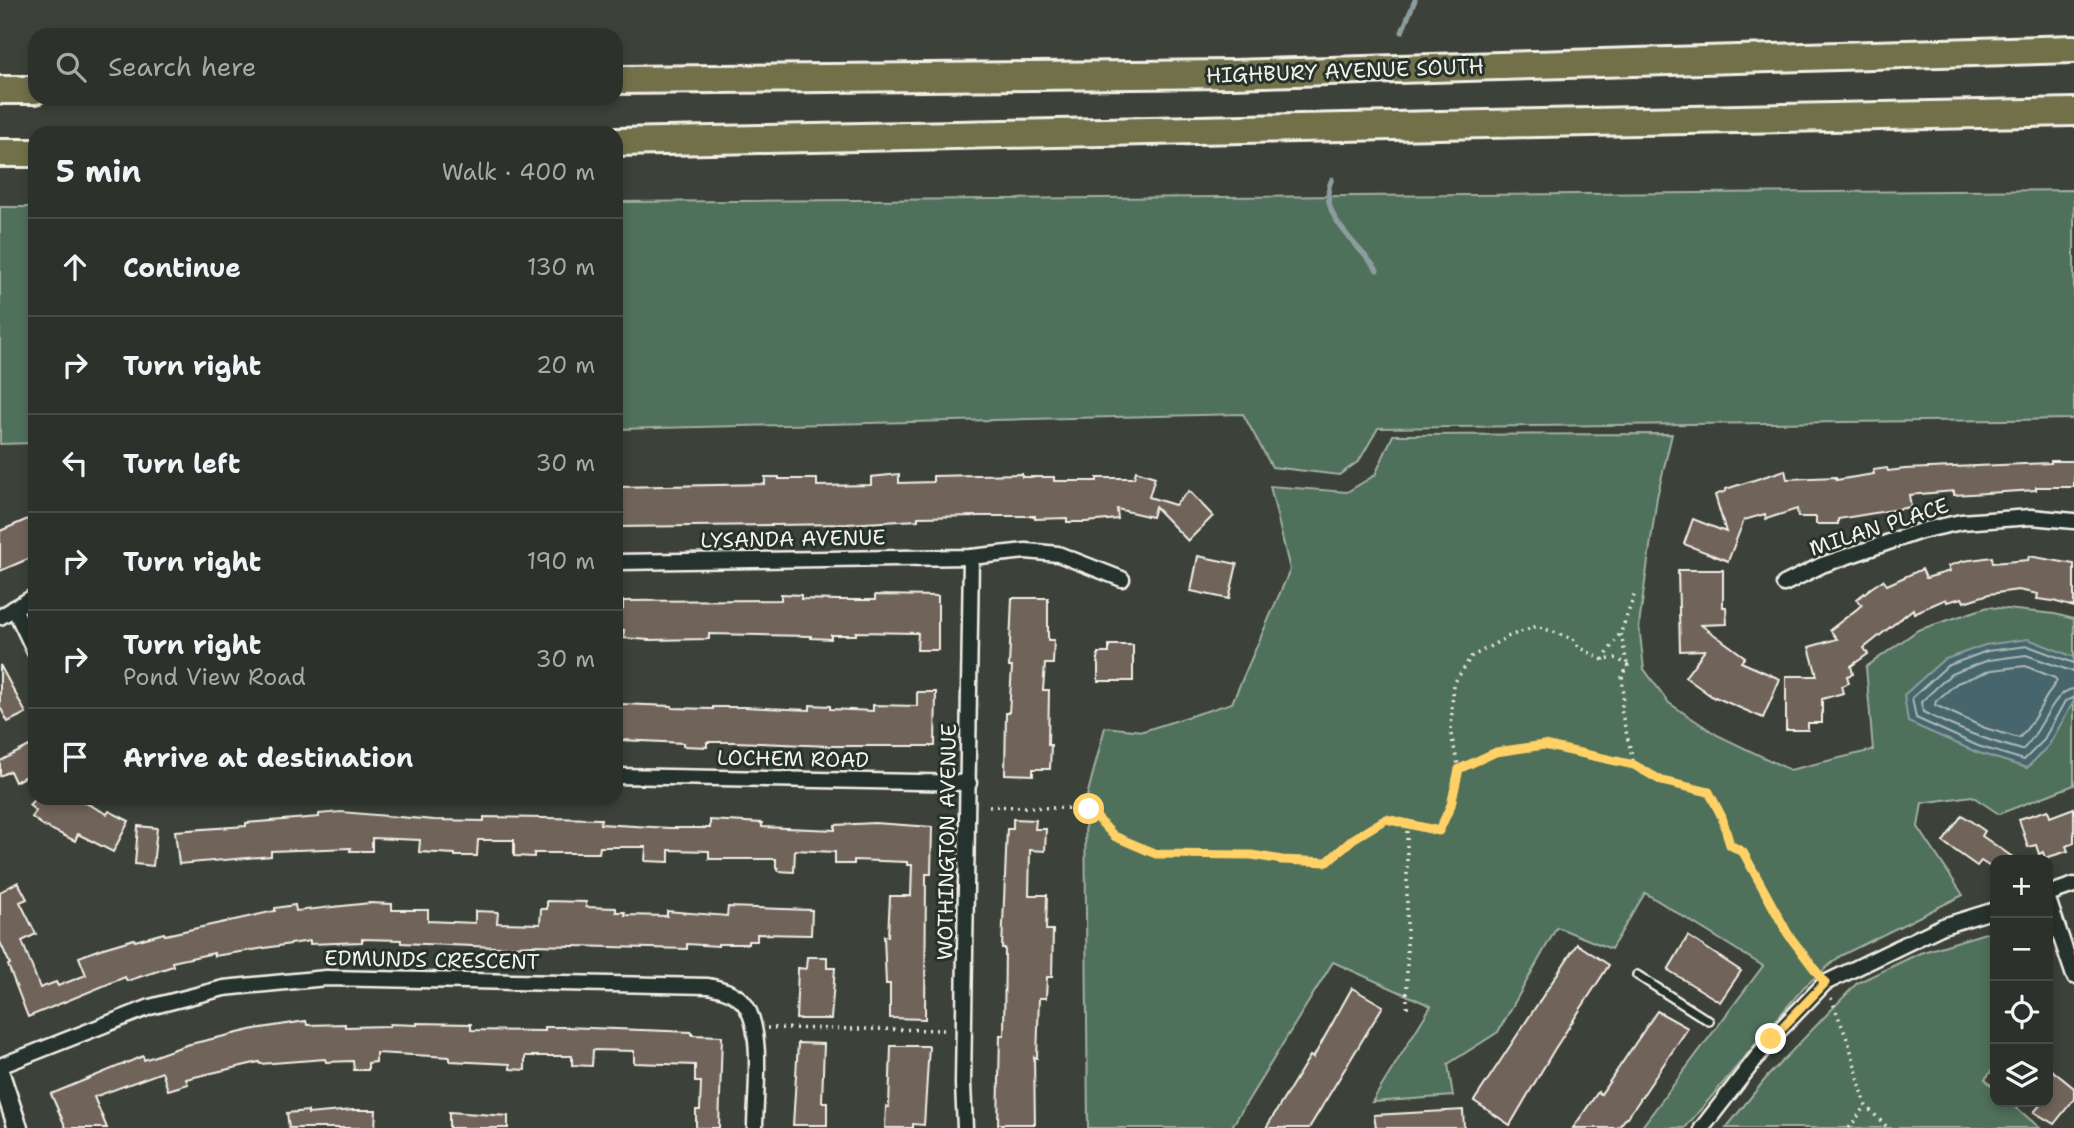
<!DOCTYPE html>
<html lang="en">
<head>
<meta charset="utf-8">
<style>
  body { margin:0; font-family:"Shantell Sans",sans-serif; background:#353934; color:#f1f3f6 }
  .controls { position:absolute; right:21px; bottom:21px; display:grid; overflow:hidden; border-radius:14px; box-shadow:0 4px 10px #0003 }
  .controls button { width:63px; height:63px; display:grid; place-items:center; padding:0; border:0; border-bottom:2px solid #484c48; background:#2d312c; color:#f1f3f6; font:35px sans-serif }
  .stop { position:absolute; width:21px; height:21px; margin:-16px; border:5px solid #ffd166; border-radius:50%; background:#fff }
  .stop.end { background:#ffd166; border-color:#fff; box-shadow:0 2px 7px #0008 }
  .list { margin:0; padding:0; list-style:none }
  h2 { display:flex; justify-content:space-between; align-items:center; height:91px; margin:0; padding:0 28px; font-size:30px }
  h2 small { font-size:23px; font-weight:400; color:#a7a9a9 }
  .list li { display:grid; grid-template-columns:46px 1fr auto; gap:21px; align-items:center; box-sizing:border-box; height:98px; padding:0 28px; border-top:2px solid #484c48 }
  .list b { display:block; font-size:26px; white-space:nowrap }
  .list p { margin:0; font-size:23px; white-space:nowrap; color:#a7a9a9 }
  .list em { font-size:23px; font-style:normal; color:#a7a9a9 }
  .icon { flex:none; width:38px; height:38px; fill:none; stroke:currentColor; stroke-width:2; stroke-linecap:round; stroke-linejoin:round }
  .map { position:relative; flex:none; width:2074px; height:1128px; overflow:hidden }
  .search { position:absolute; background:#2d312c; box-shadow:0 4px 10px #0003; left:28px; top:28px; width:595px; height:77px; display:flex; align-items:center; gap:18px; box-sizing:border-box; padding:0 24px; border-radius:21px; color:#a7a9a9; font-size:26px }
  .panel { position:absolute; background:#2d312c; box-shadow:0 4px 10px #0003; left:28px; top:126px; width:595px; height:679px; border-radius:21px }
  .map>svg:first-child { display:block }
  .green { fill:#50705a; stroke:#a2b0a1; stroke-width:2 }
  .water { fill:#46656c; stroke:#8c9d9e; stroke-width:2 }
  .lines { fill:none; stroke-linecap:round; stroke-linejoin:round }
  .shore { stroke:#aeb9b6; stroke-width:2 }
  .stream { stroke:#8c9d9e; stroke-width:5 }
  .building { fill:#6f635a; stroke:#f4f1e8; stroke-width:2 }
  .service-casing { stroke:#f4f1e8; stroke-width:12 }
  .minor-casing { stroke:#f4f1e8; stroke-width:19 }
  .tertiary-casing { stroke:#f4f1e8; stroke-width:23 }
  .motorway-casing { stroke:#f4f1e8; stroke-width:32 }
  .path { stroke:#f4f1e8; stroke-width:3.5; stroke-dasharray:2 5; stroke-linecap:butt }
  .service { stroke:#26332d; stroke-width:7 }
  .minor { stroke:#26332d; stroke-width:14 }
  .tertiary { stroke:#26332d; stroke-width:18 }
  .motorway { stroke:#726f4a; stroke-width:26 }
  .route { stroke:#ffd166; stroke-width:9 }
  .labels { text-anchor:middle; stroke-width:6; stroke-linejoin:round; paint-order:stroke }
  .street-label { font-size:21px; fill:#f4f1e8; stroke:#26332d }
</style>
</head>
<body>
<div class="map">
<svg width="2074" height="1128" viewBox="0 0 2074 1128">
  <rect width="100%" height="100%" fill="#3c413a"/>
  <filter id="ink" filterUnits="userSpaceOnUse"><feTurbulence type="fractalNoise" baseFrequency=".0143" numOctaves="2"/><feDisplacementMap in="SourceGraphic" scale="14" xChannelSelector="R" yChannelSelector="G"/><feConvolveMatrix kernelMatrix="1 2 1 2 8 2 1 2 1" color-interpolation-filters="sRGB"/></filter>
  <g filter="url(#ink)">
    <g class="green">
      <polygon points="2074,190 2074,419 1378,428 1359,461 1339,475 1272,467 1243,414 616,429 616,202"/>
      <polygon points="0,207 35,207 35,443 0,444"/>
      <polygon points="1672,434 1657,497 1639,625 1644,669 1669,703 1717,735 1790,770 1873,750 1866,667 1918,630 1988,607 2055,614 2074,619 2074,785 1999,814 1972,796 1922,803 1918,827 1963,895 1840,956 1804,987 1685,1128 1641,1128 1763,966 1645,893 1611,949 1557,927 1498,1032 1448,1064 1453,1096 1372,1102 1431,1006 1333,962 1231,1128 1088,1128 1085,804 1105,727 1143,731 1232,703 1290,570 1270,486 1347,492 1375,475 1393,435"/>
      <polygon points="1995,930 1995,1067 1985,1079 1995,1089 1995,1102 2010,1102 2040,1128 1726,1128 1767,1077 1857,983 1920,953"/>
    </g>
    <polygon class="water" points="2028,639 2074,657 2074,701 2049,745 2027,768 1976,752 1908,722 1904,695 1943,660 1985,645"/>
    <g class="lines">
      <g class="shore">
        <polyline points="2074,663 2028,646 1987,651 1947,666 1912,698 1916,718 1978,746 2024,760 2043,741 2065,701 2074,698"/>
        <path d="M2025 666 2055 678 2057 681C2043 698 2036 722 2019 738L1985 728 1935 705 1936 701 1957 683 1992 670Z"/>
        <path d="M2074 672 2026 655 1989 660 1951 674 1921 702 1923 712C1954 728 1988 741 2022 750 2041 735 2052 690 2074 689"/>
      </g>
      <g class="stream">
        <polyline points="1402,32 1415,0"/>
        <path d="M1332 179C1315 213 1359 245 1377 270"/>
      </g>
    </g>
    <g class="building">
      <polygon points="2051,461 2074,461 2074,487 2036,487 2036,490 1954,495 1954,491 1909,495 1911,507 1838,519 1838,524 1816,524 1816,517 1798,517 1797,509 1766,519 1765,514 1744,520 1728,561 1684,544 1693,519 1726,532 1715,495 1726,491 1726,489 1785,470 1787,479 1836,477 1836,480 1874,474 1873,470 1887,468 1888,471 1905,469 2051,463"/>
      <polygon points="1136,471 1155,477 1149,497 1175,505 1189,491 1213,516 1188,541 1155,507 1152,517 1117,509 1118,519 1086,522 1067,522 1067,518 1035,519 1035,516 982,516 918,517 918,520 847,524 616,527 616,487 765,484 765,477 779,477 779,479 817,479 817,486 871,485 871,477 899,474 899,483 933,482 933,476 1022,474 1022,477 1054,477 1054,481 1097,481 1097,478 1134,478"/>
      <polygon points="35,516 35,556 0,571 0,531"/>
      <polygon points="1198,556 1237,564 1229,599 1191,591"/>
      <polygon points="2029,556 2074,564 2074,607 2053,601 2037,599 2038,594 2018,590 1989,594 1964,602 1962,598 1947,602 1946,599 1914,613 1913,609 1864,648 1868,654 1851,666 1853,674 1847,676 1849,683 1841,686 1843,693 1822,699 1822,723 1808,723 1808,730 1786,730 1786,676 1817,676 1809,647 1837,639 1830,630 1862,605 1857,599 1871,588 1883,580 1887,585 1922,569 1926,578 1950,571 1948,566 1963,561 1992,557 1993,563 2028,560"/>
      <polygon points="1678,570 1723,570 1723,607 1726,607 1727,624 1701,625 1745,657 1741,662 1780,679 1763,718 1715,697 1714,698 1685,677 1705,650 1680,651"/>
      <polygon points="781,594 801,595 801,599 838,600 875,600 875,595 938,596 938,650 917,650 918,633 856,632 856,635 831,635 831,639 811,638 811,636 709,634 709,639 649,640 623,638 624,630 616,630 616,608 623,609 623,601 781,600"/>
      <polygon points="1012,598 1048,598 1048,640 1054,640 1053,664 1045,664 1043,690 1049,690 1048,745 1051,745 1050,769 1033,769 1033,775 1005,774 1006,713 1009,713 1012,667 1009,667"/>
      <polygon points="1109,645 1133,645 1133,681 1098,681 1098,653 1109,653"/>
      <polygon points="0,665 26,713 8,722 0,707"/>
      <polygon points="917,692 936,692 935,746 829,746 735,742 707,742 707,747 683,746 684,743 621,740 621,734 616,734 616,712 621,712 621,704 672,706 672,708 713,709 713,707 744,707 810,710 810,705 830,706 830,709 873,711 873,705 917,706"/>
      <polygon points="35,743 35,771 15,782 10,771 0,776 0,761"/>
      <polygon points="36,798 76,798 107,814 109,811 129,821 113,852 78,834 75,841 42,825 32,817 36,811 29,805"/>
      <polygon points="2074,808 2074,843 2066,846 2068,851 2045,858 2043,852 2039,854 2036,845 2028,847 2019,819 2048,810 2050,817"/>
      <polygon points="341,812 434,820 484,821 484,817 601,819 600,824 670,828 710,828 710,820 762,823 762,827 835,830 835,825 875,823 932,827 931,874 926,874 925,1019 890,1018 890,984 886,984 884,936 888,936 890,896 911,896 912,865 907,865 907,862 854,860 854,864 835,864 835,852 795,850 794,872 778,871 778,868 776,868 776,859 709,859 709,851 669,850 669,862 645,861 646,847 600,847 599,853 534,853 534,857 514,856 514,840 478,840 477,856 455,856 455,854 419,852 420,840 372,838 372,851 350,851 351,848 271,851 271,856 179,864 175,831 246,826 246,823 319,817 319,814"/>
      <polygon points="1962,815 1985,831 1982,836 2017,860 1995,860 1995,870 1981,861 1977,866 1943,842"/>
      <polygon points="1013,819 1036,820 1035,829 1046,829 1045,851 1030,850 1029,895 1047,895 1046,930 1053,930 1052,977 1047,977 1046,998 1039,998 1037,1058 1034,1057 1035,1124 998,1124 1000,1035 1004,1035 1005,948 1002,948 1007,829 1013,829"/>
      <polygon points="138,826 157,828 153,866 135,864"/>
      <polygon points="18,882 27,899 20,902 36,934 22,941 40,988 56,982 58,986 86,975 79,957 100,949 134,939 135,941 164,933 165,935 275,911 275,908 295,905 296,911 370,903 392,904 392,910 428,910 428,921 475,923 475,911 498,912 497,923 540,924 541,909 547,909 547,901 586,902 586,907 616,908 616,912 625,912 625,915 667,916 667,911 727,916 728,907 812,910 811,935 757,934 757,941 748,941 748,944 718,944 718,946 687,944 687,949 534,945 496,947 401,943 401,940 362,939 362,942 310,944 310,941 214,956 214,953 172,962 173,966 127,981 125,977 28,1017 8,965 10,964 0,942 0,892"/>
      <polygon points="1688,936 1741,971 1720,1002 1668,970"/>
      <polygon points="1577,944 1609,965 1554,1050 1510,1125 1474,1101"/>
      <polygon points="807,957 827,957 827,968 835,968 831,1019 796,1019 798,968 806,969"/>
      <polygon points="1352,988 1383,1006 1309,1128 1266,1128 1310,1056 1313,1058"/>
      <polygon points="1657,1011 1688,1028 1635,1107 1618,1128 1573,1128 1598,1092 1601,1094"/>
      <polygon points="306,1021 307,1025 345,1024 345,1027 390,1026 390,1024 417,1025 417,1023 471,1024 471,1030 545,1031 545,1027 565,1027 692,1032 692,1035 722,1036 719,1128 696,1128 696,1110 700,1110 701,1082 695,1082 695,1065 634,1063 634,1051 593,1050 592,1066 572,1065 572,1056 525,1056 525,1070 510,1069 510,1064 450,1061 450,1057 376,1053 376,1062 368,1063 368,1070 354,1070 353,1061 326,1062 325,1059 260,1064 259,1062 186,1079 188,1084 168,1090 162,1072 94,1097 107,1128 66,1128 51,1094 143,1056 144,1060 186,1045 255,1029"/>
      <polygon points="798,1043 824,1044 822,1102 827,1102 827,1125 793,1125"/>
      <polygon points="891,1046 929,1046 924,1125 913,1124 913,1128 885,1128 886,1106 889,1107"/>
      <polygon points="2048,1067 2074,1088 2074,1099 2054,1124 2034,1112 2043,1102 2048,1102"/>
      <polygon points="353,1110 376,1110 375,1128 289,1128 287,1113 308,1111 308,1114"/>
      <polygon points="1463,1110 1464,1128 1376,1128 1374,1115"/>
      <polygon points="449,1112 508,1116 508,1128 449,1128"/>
    </g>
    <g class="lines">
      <g class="service-casing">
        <polyline id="service" points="1637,975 1709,1021"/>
      </g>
      <g class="minor-casing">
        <g id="minor">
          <polyline points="616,562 971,557 1026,551 1058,554 1122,579"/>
          <polyline points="1784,584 1822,565 1921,531 1961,522 2031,517 2074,521"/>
          <polyline points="14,608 35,652"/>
          <polyline points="0,617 35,596"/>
          <polyline points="616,776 969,783"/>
          <polyline points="2048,894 2074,885"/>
          <polyline points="2048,899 2074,976"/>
          <path d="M0 1066 150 1007 224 988 326 978 708 986C721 989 732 991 742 1001 765 1024 755 1096 755 1128"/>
          <polyline points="965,1128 963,1084 971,557"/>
          <polyline points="1702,1128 1771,1039 1825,983 1943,926 1995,910"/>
        </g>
      </g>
      <g class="tertiary-casing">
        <polyline id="tertiary" points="0,1074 18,1128"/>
      </g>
      <g class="motorway-casing">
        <g id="motorway">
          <polyline points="616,80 1232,74 2074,49"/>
          <polyline points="0,90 35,90"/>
          <polyline points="616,142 2074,112"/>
          <polyline points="0,153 35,153"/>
        </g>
      </g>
      <g class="path">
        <polyline points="1621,634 1627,664"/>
        <polyline points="1603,660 1621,632 1635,593"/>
        <polyline points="1460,769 1496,752 1544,745 1634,765 1662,781 1709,792 1722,817 1729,845 1743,852 1788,934 1817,973"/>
        <polyline points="989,806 1089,809 1114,836 1156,854 1252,855 1281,860 1327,862 1353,839 1386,819 1439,831 1451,805 1459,769 1451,734 1453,685 1471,657 1507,637 1537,626 1573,639 1579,647 1603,660 1617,658 1628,666 1622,677 1624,695 1621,710 1634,765"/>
        <polyline points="1407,824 1407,1013"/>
        <polyline points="1831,998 1849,1044 1866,1106 1888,1128"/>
        <polyline points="767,1028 948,1030"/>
        <polyline points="1849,1128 1866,1106"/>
      </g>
      <use href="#service" class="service"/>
      <use href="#minor" class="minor"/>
      <use href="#tertiary" class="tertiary"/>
      <use href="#motorway" class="motorway"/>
    </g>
  </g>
  <g class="lines" filter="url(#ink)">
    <polyline class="route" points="1089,809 1114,836 1156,854 1252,855 1282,860 1327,862 1353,839 1386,819 1439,831 1451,805 1459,769 1496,752 1544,745 1634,765 1662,781 1709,792 1722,817 1730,845 1743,852 1788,934 1825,983 1771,1039"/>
  </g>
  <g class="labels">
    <g class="street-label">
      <text transform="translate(1345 71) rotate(-2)" y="7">HIGHBURY AVENUE SOUTH</text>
      <text transform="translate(1879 527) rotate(-18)" y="7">MILAN PLACE</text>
      <text transform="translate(793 539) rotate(-1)" y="7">LYSANDA AVENUE</text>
      <text transform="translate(793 759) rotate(1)" y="7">LOCHEM ROAD</text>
      <text transform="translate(947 842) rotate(-89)" y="7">WOTHINGTON AVENUE</text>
      <text transform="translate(432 960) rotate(1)" y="7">EDMUNDS CRESCENT</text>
    </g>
  </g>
</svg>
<div class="controls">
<button>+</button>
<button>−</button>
<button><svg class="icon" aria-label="locate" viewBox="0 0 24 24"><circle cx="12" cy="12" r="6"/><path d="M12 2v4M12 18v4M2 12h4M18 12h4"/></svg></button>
<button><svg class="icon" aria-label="layers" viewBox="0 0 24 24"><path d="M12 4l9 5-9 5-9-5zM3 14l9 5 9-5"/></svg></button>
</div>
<div class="stop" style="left:1089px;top:809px"></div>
<div class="stop end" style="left:1771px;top:1039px"></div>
<div class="search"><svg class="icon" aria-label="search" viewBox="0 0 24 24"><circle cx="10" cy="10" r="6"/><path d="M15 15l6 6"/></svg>Search here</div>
<section class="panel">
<h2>5 min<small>Walk · 400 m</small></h2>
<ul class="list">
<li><svg class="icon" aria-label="ahead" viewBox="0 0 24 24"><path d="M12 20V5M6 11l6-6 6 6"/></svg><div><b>Continue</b></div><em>130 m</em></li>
<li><svg class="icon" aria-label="right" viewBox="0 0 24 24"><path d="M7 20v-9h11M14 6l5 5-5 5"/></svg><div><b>Turn right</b></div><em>20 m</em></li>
<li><svg class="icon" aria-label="left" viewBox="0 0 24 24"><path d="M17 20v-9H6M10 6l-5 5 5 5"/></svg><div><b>Turn left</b></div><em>30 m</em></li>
<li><svg class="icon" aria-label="right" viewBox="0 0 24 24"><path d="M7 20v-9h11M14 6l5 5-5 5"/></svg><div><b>Turn right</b></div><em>190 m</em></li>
<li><svg class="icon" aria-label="right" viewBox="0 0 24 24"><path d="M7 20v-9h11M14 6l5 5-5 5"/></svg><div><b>Turn right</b><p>Pond View Road</p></div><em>30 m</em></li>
<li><svg class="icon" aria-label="arrive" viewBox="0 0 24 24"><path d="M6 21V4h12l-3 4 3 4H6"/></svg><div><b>Arrive at destination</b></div></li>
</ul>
</section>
</div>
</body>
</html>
